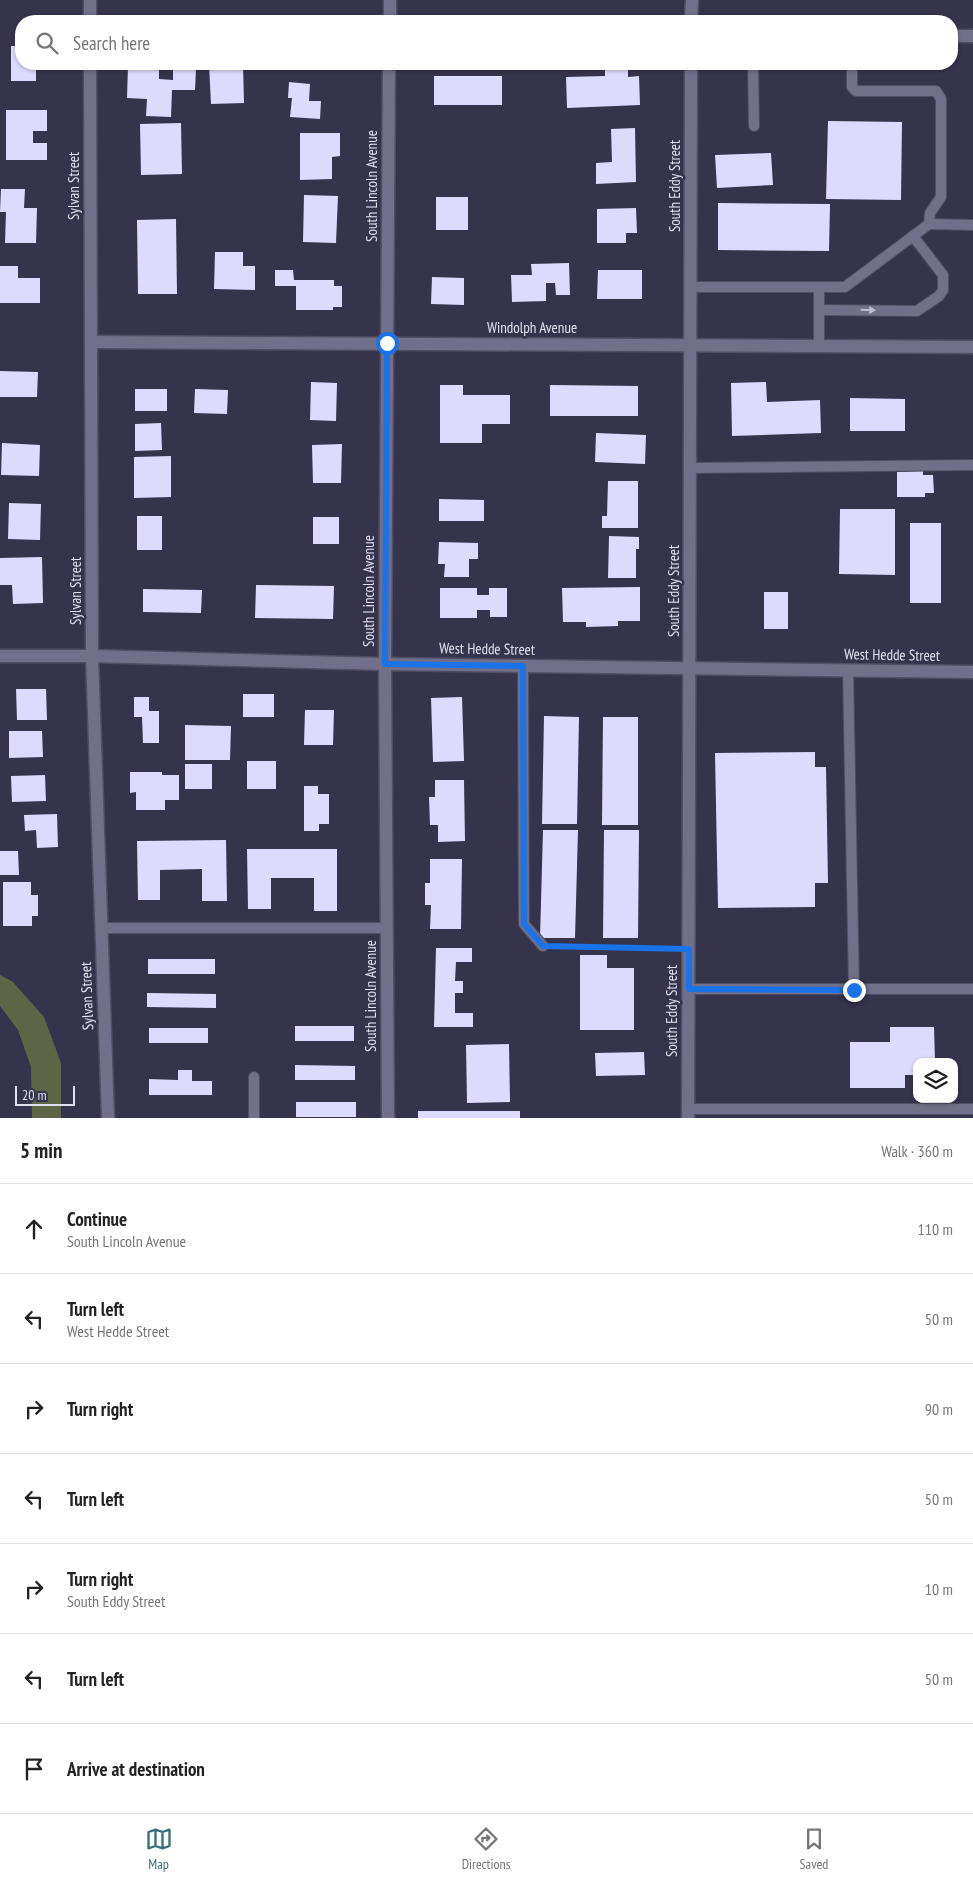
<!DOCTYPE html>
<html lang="en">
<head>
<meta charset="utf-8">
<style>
  body { margin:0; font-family:"PT Sans Narrow",sans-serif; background:#f2f2f2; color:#222 }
  .controls { position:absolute; right:15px; bottom:15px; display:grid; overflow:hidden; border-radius:10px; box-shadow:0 1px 4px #0004 }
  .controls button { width:45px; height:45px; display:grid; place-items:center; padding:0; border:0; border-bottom:1px solid #e0e0e0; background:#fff; color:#222; font:25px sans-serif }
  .scale { position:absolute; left:15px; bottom:12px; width:60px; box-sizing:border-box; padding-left:5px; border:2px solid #e1e0f0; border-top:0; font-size:14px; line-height:18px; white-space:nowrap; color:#e1e0f0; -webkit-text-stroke:4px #36334c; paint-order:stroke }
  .stop { position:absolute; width:15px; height:15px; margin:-11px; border:4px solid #1a73e8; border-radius:50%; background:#fff }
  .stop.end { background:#1a73e8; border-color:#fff; box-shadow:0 1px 5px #0008 }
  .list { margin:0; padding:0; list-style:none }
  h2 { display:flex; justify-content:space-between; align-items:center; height:65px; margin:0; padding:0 20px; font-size:21px }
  h2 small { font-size:16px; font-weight:400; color:#767676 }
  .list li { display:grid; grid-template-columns:32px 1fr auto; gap:15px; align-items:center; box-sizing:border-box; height:90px; padding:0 20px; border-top:1px solid #e0e0e0 }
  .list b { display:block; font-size:19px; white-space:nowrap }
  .list p { margin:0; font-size:16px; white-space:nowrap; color:#767676 }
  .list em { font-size:16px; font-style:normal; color:#767676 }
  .icon { flex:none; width:28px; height:28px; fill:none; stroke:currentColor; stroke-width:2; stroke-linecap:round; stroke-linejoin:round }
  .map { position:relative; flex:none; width:973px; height:1118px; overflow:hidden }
  .search { position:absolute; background:#fff; box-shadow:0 1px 4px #0004; left:15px; right:15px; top:15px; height:55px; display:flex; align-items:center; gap:12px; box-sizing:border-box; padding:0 18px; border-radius:20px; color:#767676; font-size:19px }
  .sheet { height:695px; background:#fff }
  nav { display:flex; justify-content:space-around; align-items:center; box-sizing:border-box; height:70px; border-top:1px solid #e0e0e0; background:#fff; font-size:14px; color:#767676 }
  nav a { display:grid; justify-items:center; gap:2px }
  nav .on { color:#386e76 }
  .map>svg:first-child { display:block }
  .green { fill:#5e6547 }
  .building { fill:#dddbfd }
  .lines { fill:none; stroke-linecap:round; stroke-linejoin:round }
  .service-casing { stroke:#514e63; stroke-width:12 }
  .minor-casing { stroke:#514e63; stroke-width:15 }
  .path { stroke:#7a788d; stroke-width:3; stroke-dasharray:5 2.5; stroke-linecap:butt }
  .service { stroke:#716f8a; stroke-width:10 }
  .minor { stroke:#716f8a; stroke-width:12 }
  .oneway { fill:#bfbed1 }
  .route { stroke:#1a73e8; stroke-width:6 }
  .labels { text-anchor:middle; stroke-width:5; stroke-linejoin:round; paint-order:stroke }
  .street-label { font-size:15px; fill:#e1e0f0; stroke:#36334c }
</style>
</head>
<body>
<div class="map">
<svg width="973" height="1118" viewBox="0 0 973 1118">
  <rect width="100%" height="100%" fill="#36334c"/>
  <polygon class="green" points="0,975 13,982 44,1017 61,1063 61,1118 32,1118 31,1067 18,1030 0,1006"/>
  <g class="building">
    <polygon points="11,46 21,46 21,64 36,64 36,81 11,81"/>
    <polygon points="209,64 243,64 244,103 211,104"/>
    <polygon points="128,66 159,67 159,79 173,80 173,69 196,69 195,90 172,90 171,117 146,116 147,99 127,98"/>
    <polygon points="605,70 628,70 628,77 639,76 640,105 567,108 566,77 605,76"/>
    <rect x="434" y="76" width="68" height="29"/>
    <polygon points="289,82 310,84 309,101 321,101 320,119 290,117 292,98 288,98"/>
    <polygon points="6,110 47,110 47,131 33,131 33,143 47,143 47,160 6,160"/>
    <polygon points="828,121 902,122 901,200 826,199"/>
    <polygon points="181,123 182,174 141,175 140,124"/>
    <polygon points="635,128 636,182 596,184 596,163 612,162 611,129"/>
    <polygon points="300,133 340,133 340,156 332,157 332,179 300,180"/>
    <polygon points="771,153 773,185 717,188 715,155"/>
    <polygon points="1,189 25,189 24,208 37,208 36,243 5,243 6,212 0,212"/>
    <polygon points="304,195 338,196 336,243 303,242"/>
    <rect x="436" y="197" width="32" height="33"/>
    <polygon points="718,203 830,204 829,251 718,250"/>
    <polygon points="636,208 637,233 626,233 626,243 597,243 597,209"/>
    <polygon points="176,219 177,294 138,294 137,220"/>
    <polygon points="215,252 243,252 243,266 255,266 255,290 214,289"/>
    <polygon points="569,263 570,295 556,295 555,283 546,283 546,301 512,302 511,275 532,275 531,264"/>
    <polygon points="0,266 18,266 18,278 40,278 40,303 0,303"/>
    <polygon points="275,270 293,270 294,280 334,280 334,286 342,286 342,307 333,307 333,310 296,310 296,286 275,286"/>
    <polygon points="598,270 642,270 642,299 597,299"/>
    <polygon points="432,277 464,278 464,305 431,304"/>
    <polygon points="0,371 38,372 37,397 0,397"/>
    <polygon points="311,382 337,383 336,421 310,420"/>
    <polygon points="766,382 767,402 820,400 821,433 732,436 731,383"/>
    <polygon points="440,385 463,385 463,395 510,395 510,424 482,424 482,443 440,443"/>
    <polygon points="550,385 638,386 638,416 550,416"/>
    <rect x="135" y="389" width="32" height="22"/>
    <polygon points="195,389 228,390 227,414 194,413"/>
    <polygon points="850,398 905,399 905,431 850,431"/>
    <polygon points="161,423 162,450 135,451 135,424"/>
    <polygon points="596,433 646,435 645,464 595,462"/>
    <polygon points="2,443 40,445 39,476 1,475"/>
    <polygon points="342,444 341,483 313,483 312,445"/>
    <polygon points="171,456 171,497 134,498 134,457"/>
    <polygon points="923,471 923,475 933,475 934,493 925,493 925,497 897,497 897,472"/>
    <polygon points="608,481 638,481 638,528 602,528 602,516 607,516"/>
    <polygon points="439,499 484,500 484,521 439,521"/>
    <polygon points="9,503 41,504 40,540 8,539"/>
    <polygon points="840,509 895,509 895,575 839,574"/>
    <rect x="137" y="516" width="25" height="34"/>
    <rect x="313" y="517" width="26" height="27"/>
    <rect x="910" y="523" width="31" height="80"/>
    <polygon points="609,536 639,537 639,549 636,549 636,578 608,578"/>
    <polygon points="439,542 478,543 478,559 469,559 469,577 444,577 445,564 438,564"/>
    <polygon points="42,557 43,603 13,604 12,585 0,585 0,558"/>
    <polygon points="256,585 334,586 333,619 255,618"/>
    <polygon points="640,587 640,621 618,621 618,626 586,627 586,622 563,622 562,588"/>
    <polygon points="440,588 477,588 477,595 489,595 489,588 507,588 507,617 490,617 490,610 477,610 477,618 440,618"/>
    <polygon points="143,589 202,590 201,613 143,612"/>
    <rect x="764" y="592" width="24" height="37"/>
    <polygon points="16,689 46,689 47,720 17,720"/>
    <rect x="243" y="694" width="31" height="23"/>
    <polygon points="134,697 149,697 149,711 159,711 159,743 143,743 142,717 134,717"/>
    <polygon points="462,697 464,761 433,762 431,698"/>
    <polygon points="305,710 334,710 333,745 304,745"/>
    <polygon points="544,716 579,717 577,824 542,824"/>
    <polygon points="603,717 638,717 638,825 602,825"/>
    <polygon points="185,725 231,726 230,760 185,760"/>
    <polygon points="9,731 42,731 43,757 9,758"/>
    <polygon points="815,752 815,767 826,767 828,883 815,883 815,907 718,908 715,753"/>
    <rect x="247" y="761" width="29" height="28"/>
    <rect x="185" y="764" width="27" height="25"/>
    <polygon points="130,772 162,772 162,775 179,775 179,800 165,800 165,810 136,810 136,792 130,793"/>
    <polygon points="45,775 46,801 12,802 11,776"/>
    <polygon points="435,780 464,780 465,841 438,842 438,825 430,825 429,797 435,797"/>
    <polygon points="304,786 318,786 318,794 329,794 329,824 319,824 319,831 304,831"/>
    <polygon points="57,814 58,847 37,848 36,830 25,831 24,815"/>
    <polygon points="543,830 578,830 575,938 540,938"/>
    <polygon points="604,830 639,830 638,938 603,938"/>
    <polygon points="226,840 227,901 202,901 202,869 160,870 160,900 138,900 137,841"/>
    <polygon points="247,849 337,849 337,911 314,911 314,878 271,878 271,909 248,909"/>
    <polygon points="0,851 18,851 19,875 0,875"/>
    <polygon points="430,859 462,859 461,929 430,929 431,905 425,905 425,883 430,883"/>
    <polygon points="3,882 31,882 31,895 38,895 38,916 32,916 32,926 3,926"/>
    <polygon points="436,948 472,948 472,962 456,962 455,981 463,981 463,993 455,993 455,1013 473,1013 473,1027 434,1027"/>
    <polygon points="580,955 607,955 607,968 634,968 634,1030 580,1030"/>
    <rect x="148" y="959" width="67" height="15"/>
    <polygon points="147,993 216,994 216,1008 147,1007"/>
    <rect x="295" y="1026" width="59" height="15"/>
    <polygon points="890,1027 934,1027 935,1062 917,1062 917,1075 905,1075 905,1088 850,1088 850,1042 890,1042"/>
    <rect x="149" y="1028" width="59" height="15"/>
    <polygon points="509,1044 510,1102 467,1103 466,1045"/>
    <polygon points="644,1052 645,1075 596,1076 595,1053"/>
    <polygon points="295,1065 355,1066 355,1080 295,1080"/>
    <polygon points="178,1070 192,1070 192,1081 212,1081 212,1095 149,1095 149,1079 178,1080"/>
    <rect x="296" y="1102" width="60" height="15"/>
    <rect x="418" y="1111" width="102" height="7"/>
  </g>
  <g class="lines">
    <g class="service-casing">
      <g id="service">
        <polyline points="753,64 754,126"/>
        <polyline points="852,64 852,87 856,91 936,91 941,99 941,197 930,213 929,224"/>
        <polyline points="691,287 845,287 929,224 973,225"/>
        <polyline points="819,287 819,346"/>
        <polyline points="819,310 917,311 939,296 943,290 943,275 913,236"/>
        <polyline points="690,468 973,465"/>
        <polyline points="523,666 524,924 543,946"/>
        <polyline points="848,670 854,990"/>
        <polyline points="101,928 387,928"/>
        <polyline points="689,989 973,989"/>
        <polyline points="688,1109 973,1109"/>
        <polyline points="254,1118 254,1077"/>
      </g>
    </g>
    <g class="minor-casing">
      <g id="minor">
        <polyline points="90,0 90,21"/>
        <polyline points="390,21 390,0"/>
        <polyline points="691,21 692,0"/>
        <polyline points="952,36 973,36"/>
        <polyline points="90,64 92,656 108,1118"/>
        <polyline points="91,342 973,347"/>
        <polyline points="0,656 92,656 385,664 973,672"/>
        <polyline points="388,1118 385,664 389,64"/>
        <polyline points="688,1118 691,64"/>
      </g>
    </g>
    <polyline class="path" points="556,946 672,948"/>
    <use href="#service" class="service"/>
    <use href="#minor" class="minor"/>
  </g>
  <defs><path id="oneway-solid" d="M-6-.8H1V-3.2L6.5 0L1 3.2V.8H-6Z" transform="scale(1.25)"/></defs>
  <use class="oneway" href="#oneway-solid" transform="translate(868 310) rotate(1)"/>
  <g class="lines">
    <polyline class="route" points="387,343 385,664 523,666 524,924 543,946 689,949 689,989 854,990"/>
  </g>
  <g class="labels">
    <g class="street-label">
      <text transform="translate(74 186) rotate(-90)" y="5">Sylvan Street</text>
      <text transform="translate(372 186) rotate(-90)" y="5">South Lincoln Avenue</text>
      <text transform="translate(675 186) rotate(-90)" y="5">South Eddy Street</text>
      <text x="532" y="333">Windolph Avenue</text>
      <text transform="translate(76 591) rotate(-90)" y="5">Sylvan Street</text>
      <text transform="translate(369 591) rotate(-90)" y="5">South Lincoln Avenue</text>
      <text transform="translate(674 591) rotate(-90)" y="5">South Eddy Street</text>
      <text transform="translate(487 649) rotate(1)" y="5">West Hedde Street</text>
      <text transform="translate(892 655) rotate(1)" y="5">West Hedde Street</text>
      <text transform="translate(87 996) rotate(-92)" y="5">Sylvan Street</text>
      <text transform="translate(371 996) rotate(-90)" y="5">South Lincoln Avenue</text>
      <text transform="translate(672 1011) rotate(-90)" y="5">South Eddy Street</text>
    </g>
  </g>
</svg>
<div class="controls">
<button><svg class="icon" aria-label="layers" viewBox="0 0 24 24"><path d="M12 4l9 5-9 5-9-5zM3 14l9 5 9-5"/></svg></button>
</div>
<div class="scale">20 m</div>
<div class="stop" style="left:387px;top:343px"></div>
<div class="stop end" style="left:854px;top:990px"></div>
<div class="search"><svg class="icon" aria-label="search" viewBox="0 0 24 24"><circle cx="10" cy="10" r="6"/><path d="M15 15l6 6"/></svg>Search here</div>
</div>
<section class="sheet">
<h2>5 min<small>Walk · 360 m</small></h2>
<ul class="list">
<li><svg class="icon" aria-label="ahead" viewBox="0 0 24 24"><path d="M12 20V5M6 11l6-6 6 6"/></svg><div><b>Continue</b><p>South Lincoln Avenue</p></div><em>110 m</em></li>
<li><svg class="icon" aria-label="left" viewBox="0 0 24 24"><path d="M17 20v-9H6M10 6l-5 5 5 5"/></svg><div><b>Turn left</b><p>West Hedde Street</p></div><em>50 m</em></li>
<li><svg class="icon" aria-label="right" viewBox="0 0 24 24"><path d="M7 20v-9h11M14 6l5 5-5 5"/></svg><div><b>Turn right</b></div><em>90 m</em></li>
<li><svg class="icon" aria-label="left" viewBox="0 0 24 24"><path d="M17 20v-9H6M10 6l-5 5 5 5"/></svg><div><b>Turn left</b></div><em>50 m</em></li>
<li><svg class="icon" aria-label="right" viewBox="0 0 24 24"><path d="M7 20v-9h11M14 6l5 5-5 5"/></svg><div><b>Turn right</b><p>South Eddy Street</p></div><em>10 m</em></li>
<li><svg class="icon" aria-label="left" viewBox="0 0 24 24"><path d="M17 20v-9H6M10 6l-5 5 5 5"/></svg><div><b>Turn left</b></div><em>50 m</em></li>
<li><svg class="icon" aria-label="arrive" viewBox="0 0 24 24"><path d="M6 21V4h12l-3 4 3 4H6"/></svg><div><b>Arrive at destination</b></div></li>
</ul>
</section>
<nav>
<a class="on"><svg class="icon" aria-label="map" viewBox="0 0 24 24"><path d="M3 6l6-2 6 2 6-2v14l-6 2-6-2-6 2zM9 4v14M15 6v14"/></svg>Map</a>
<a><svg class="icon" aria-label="directions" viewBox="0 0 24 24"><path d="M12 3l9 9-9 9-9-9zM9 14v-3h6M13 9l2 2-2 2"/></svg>Directions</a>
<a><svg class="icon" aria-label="saved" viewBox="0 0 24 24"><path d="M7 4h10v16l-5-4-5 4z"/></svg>Saved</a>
</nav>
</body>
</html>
